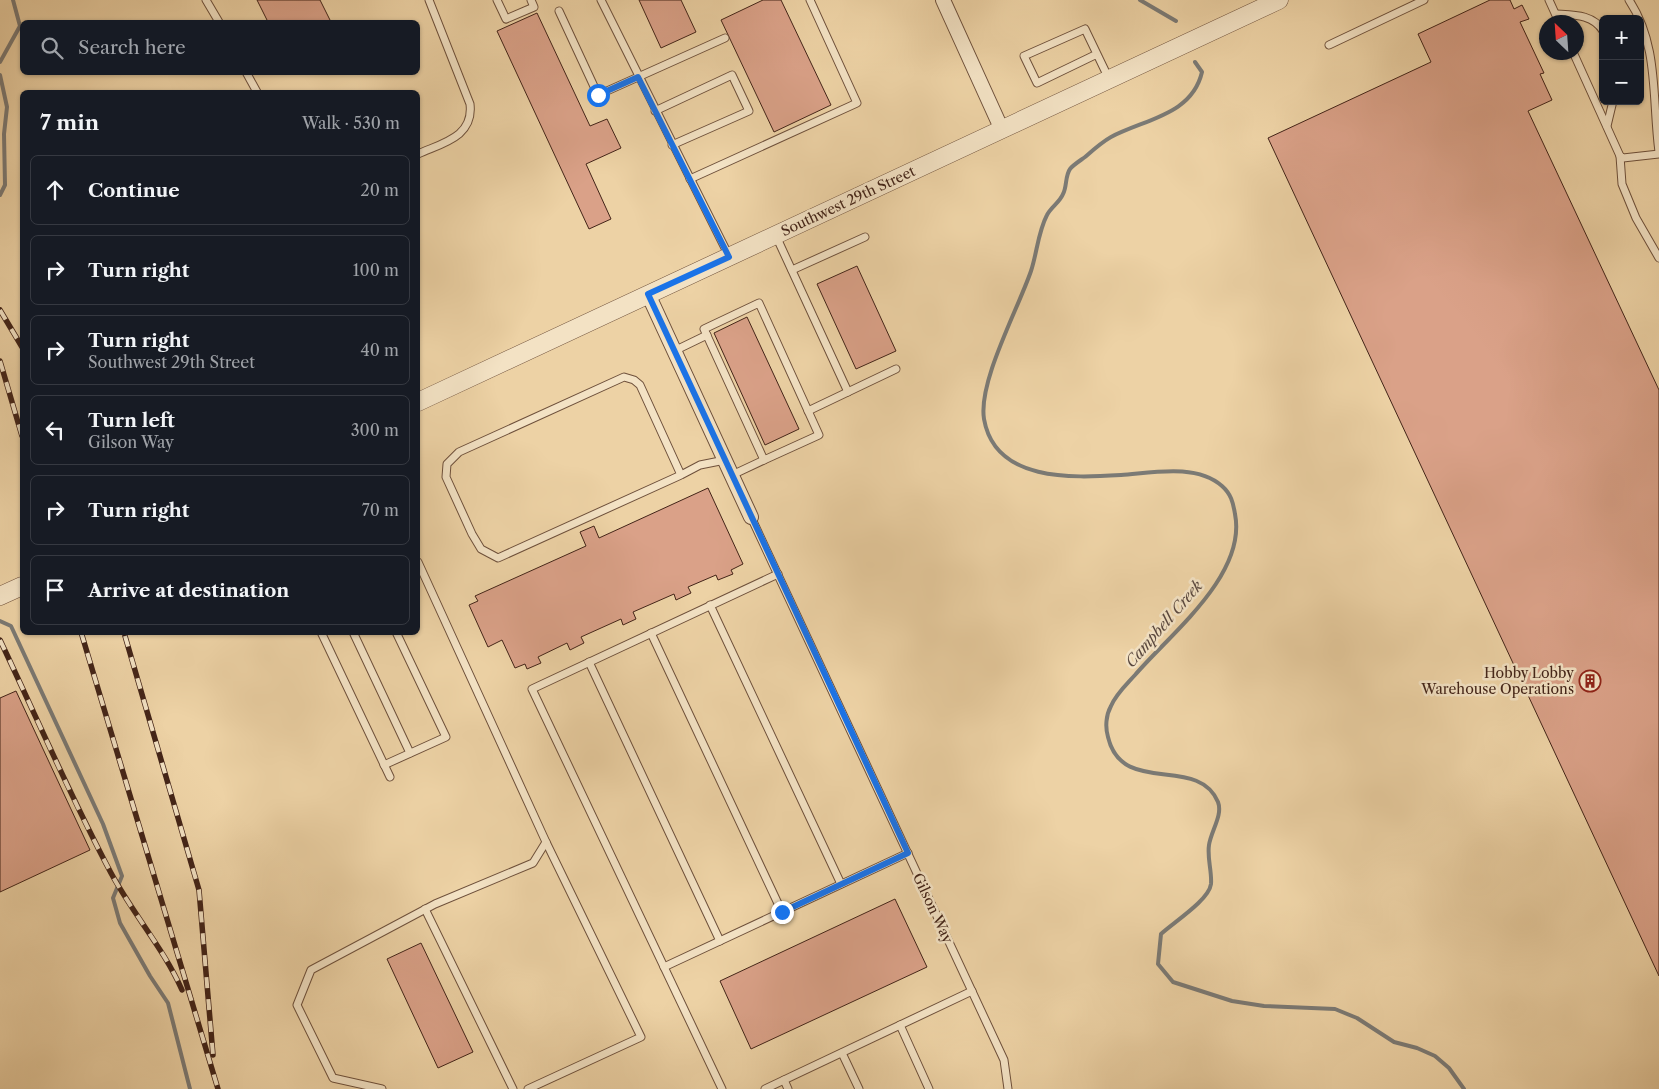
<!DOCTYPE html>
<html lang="en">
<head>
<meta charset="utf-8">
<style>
  body { margin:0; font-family:"Libre Caslon Text",serif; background:#242831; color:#f1f3f6 }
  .controls { position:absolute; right:15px; top:15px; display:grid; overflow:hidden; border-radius:8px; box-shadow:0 1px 4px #0004 }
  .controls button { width:45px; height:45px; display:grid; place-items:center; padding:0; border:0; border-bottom:1px solid #363941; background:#171b24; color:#f1f3f6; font:25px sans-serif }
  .compass { position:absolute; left:1539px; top:15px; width:45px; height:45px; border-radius:50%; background:#171b24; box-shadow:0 1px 4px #0004; rotate:335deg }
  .stop { position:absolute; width:15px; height:15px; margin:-11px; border:4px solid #1a73e8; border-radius:50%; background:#fff }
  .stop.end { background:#1a73e8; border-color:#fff; box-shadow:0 1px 5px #0008 }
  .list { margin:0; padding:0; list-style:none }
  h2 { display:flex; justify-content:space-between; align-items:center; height:65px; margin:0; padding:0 20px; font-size:21px }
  h2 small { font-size:16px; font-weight:400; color:#9ea1a6 }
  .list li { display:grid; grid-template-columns:32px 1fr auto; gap:15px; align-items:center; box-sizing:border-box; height:70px; margin:0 10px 10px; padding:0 10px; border:1px solid #363941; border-radius:8px }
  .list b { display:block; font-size:19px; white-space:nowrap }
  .list p { margin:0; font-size:16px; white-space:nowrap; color:#9ea1a6 }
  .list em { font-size:16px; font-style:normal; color:#9ea1a6 }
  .icon { flex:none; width:28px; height:28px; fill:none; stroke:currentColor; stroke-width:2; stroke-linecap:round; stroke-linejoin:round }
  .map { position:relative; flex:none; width:1659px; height:1089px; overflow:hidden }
  .search { position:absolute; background:#171b24; box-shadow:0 1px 4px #0004; left:20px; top:20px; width:400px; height:55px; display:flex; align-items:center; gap:12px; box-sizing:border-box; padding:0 18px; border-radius:8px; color:#9ea1a6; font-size:19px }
  .panel { position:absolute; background:#171b24; box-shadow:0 1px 4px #0004; left:20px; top:90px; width:400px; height:545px; border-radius:8px }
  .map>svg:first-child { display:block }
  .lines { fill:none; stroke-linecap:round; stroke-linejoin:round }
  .stream { stroke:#7b7a75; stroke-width:4 }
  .building { fill:#daa188; stroke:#432418 }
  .service-casing { stroke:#6e503b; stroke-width:9 }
  .minor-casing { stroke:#6e503b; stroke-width:16 }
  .tertiary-casing { stroke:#6e503b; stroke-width:19 }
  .service { stroke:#f3e2c4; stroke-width:7 }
  .minor { stroke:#f3e2c4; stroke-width:14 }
  .tertiary { stroke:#f3e2c4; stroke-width:18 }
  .rail-casing { stroke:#432418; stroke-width:5.5 }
  .rail { stroke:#f3e2c4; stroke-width:4; stroke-dasharray:11; stroke-linecap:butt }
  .route { stroke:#1a73e8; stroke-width:6 }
  .labels { text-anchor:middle; stroke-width:5; stroke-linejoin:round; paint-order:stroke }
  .street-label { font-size:14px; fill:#432418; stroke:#f3e2c4 }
  .poi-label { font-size:14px; fill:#432418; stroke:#f3e2c4; text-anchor:end }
  .water-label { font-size:15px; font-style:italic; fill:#5a483f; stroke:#f3e2c4 }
</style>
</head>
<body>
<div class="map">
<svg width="1659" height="1089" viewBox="0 0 1659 1089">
  <rect width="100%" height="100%" fill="#edd2a5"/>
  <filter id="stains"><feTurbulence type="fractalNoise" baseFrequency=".004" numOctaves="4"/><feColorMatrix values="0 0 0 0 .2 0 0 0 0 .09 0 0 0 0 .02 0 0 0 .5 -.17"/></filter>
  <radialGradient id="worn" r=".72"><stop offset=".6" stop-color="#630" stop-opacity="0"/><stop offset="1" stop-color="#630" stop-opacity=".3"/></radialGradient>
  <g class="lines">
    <g class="stream">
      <polyline points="1140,0 1176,21"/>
      <polyline points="0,62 20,26 13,0"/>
      <path d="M1195 62 1202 72C1192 115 1145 119 1111 137 1102 142 1093 150 1085 157 1081 160 1073 165 1070 169 1065 176 1067 187 1063 194 1060 202 1051 207 1047 215 1038 232 1037 253 1031 271 1018 309 978 382 984 419 995 482 1072 478 1121 475 1151 473 1196 463 1222 486 1231 494 1233 502 1235 514 1247 575 1170 634 1135 675 1126 685 1116 694 1111 706 1106 715 1105 727 1108 737 1122 797 1198 754 1218 802 1223 815 1211 831 1209 845 1207 858 1212 871 1211 884 1209 900 1174 922 1161 934L1158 964 1173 982 1232 1001 1264 1006 1335 1009 1357 1018 1394 1042 1417 1048 1435 1056 1449 1068 1464 1089"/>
      <polyline points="0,75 7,107 4,134 5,185 0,195"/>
      <polyline points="0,621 11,626 103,824 122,876 113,898 120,923 150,976 168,1003 190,1089"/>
    </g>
  </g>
  <g class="building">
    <polygon points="257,0 320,0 331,22 268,22"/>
    <polygon points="639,0 681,0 696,32 661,48"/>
    <polygon points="763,0 781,0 831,105 774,132 721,20"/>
    <polygon points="1490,0 1510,0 1514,9 1522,5 1529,19 1520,22 1544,73 1540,74 1552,100 1528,111 1659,390 1659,976 1268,138 1431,62 1418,34"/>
    <polygon points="537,13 590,126 607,119 621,148 586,164 611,219 589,229 497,31"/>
    <polygon points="857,266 896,351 856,369 817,284"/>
    <polygon points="747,317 799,429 765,445 714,333"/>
    <polygon points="708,488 743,564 731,570 733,574 718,580 716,575 688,587 691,593 676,600 674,594 633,612 636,619 623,625 621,619 581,637 584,643 570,650 567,643 538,657 541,663 527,669 525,664 515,668 502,640 488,647 469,605 478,601 475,596 586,546 580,532 594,526 599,538"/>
    <polygon points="16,691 90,850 0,892 0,698"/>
    <polygon points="895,899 927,967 751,1049 720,981"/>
    <polygon points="421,943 473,1052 438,1068 387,959"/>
  </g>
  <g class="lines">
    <g class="service-casing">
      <g id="service">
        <polyline points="206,0 219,22"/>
        <polyline points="497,0 506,19 534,7 531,0"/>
        <polyline points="601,0 729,256"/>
        <polyline points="1549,0 1559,22"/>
        <path d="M1629 0C1659 45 1652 99 1659 152"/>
        <polyline points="559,11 598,95 725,38"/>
        <path d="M1556 14C1573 15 1593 14 1603 31"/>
        <polyline points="1329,45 1424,0"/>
        <polyline points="1573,52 1620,156 1623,158 1659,154"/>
        <polyline points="1097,54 1037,83 1024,56 1085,29 1109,79"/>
        <polyline points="246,72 257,92"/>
        <polyline points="655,111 732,75 749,111 672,145"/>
        <polyline points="1607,126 1613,101"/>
        <path d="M418 154C442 143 474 137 470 104L429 0"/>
        <polyline points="1620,156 1622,184 1636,218 1659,258"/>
        <polyline points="690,179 857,103 810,0"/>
        <polyline points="776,236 848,392"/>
        <polyline points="792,270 865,237"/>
        <polygon points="759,303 819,435 764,460 704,329"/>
        <polyline points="674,351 707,335"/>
        <polyline points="808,411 896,369"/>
        <polyline points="681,475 640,385 634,380 624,377 459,452 447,464 446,477 472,534 481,549 498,558 681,475 700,465 725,460"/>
        <polyline points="732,475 764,460"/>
        <polyline points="751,517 1004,1060 1008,1089"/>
        <polyline points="418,562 546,842 641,1037 528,1089"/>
        <polyline points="710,605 841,884"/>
        <polyline points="321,632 390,777"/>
        <polyline points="353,632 410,753"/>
        <polyline points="651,633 782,912"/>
        <polyline points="589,662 720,941"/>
        <polyline points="384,765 446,737 396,632"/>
        <polyline points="425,909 513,1089"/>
        <polyline points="664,967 908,853"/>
        <polyline points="900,1025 929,1089"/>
        <polyline points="842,1053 859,1089"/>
        <polyline points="784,1080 788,1089"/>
        <polyline points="382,1089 333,1078 297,1005 311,970 435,904 533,863 546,842"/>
        <polyline points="722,1089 532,689 778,574"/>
        <polyline points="765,1089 972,991"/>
      </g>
    </g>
    <g class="minor-casing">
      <g id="minor">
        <polyline points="943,0 1002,130"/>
        <polyline points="648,294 751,517"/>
      </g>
    </g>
    <g class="tertiary-casing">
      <g id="tertiary">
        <polyline points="418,402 1279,0"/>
        <polyline points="0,596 22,586"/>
      </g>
    </g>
    <use href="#service" class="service"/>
    <use href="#minor" class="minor"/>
    <use href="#tertiary" class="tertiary"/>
    <g class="rail-casing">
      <g id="rail">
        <polyline points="0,310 22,347"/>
        <polyline points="0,361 22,436"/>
        <polyline points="81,632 218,1089"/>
        <polyline points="125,636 199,890 213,1055"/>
        <path d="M0 640C37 718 71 798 111 873 133 914 164 949 182 990"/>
      </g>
    </g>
    <use href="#rail" class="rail"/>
  </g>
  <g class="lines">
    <polyline class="route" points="598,95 638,77 729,257 648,294 908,853 782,912"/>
  </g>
  <defs>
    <g id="building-ring" transform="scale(1.125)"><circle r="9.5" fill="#f3e2c4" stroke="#8f2418" stroke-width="1.5"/><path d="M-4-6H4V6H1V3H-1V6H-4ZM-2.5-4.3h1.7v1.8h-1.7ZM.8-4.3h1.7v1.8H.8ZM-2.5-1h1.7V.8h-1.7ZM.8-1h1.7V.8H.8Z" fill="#8f2418"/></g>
  </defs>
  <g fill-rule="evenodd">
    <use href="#building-ring" x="1590" y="681"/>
  </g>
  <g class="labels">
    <g class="street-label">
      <text transform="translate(848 201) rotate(-25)" y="5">Southwest 29th Street</text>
      <text transform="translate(933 908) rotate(65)" y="5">Gilson Way</text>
    </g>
    <g class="poi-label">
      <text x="1574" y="678">Hobby Lobby<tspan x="1574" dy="16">Warehouse Operations</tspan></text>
    </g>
    <g class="water-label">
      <text transform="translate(1164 624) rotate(-49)" y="5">Campbell Creek</text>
    </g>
  </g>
  <rect width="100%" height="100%" filter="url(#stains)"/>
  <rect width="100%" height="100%" fill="url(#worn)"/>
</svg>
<div class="controls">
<button>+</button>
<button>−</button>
</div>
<svg class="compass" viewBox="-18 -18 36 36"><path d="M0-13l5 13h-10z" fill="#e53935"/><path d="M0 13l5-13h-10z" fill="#9ea1a6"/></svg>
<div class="stop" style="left:598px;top:95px"></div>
<div class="stop end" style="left:782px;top:912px"></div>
<div class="search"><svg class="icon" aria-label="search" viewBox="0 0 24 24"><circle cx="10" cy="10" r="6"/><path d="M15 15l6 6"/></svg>Search here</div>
<section class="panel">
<h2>7 min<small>Walk · 530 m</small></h2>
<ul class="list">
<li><svg class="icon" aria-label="ahead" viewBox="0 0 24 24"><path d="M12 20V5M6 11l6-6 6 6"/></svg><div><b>Continue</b></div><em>20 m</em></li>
<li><svg class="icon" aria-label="right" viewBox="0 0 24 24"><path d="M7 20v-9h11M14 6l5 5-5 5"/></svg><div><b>Turn right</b></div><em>100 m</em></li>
<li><svg class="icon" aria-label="right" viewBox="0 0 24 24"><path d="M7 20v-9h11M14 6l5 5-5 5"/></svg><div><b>Turn right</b><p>Southwest 29th Street</p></div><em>40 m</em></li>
<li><svg class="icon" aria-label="left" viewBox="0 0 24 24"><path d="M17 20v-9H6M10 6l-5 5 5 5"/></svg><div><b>Turn left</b><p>Gilson Way</p></div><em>300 m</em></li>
<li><svg class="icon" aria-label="right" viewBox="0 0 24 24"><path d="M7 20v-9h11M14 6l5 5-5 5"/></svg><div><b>Turn right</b></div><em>70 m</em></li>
<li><svg class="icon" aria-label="arrive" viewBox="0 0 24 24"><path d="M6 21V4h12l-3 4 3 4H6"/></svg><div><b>Arrive at destination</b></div></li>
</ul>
</section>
</div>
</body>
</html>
